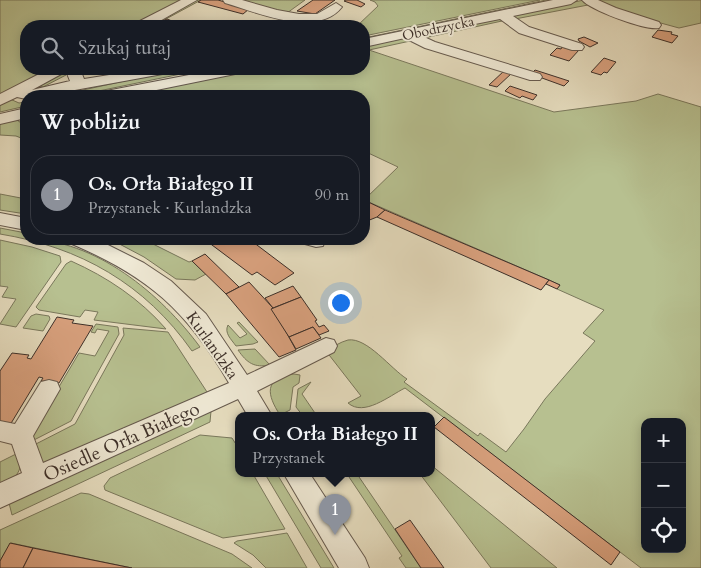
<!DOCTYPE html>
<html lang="pl">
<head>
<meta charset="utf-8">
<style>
  body { margin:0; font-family:Cardo,serif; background:#242831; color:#f1f3f6 }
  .controls { position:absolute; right:15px; bottom:15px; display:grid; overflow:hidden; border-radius:10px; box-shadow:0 2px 12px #0003 }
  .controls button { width:45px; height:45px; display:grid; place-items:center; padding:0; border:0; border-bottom:1px solid #363941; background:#171b24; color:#f1f3f6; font:25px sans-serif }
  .you { position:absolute; left:340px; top:302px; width:18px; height:18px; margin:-12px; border:4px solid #fff; border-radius:50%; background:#1a73e8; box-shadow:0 0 0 8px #1a73e833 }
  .badge { display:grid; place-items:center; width:32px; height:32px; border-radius:50%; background:#8c9099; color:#fff; font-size:16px; font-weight:700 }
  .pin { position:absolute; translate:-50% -41px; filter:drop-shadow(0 1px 2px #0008) }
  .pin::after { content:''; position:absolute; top:26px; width:18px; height:15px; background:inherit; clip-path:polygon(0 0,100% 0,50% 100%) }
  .popup { position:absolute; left:235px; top:412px; width:200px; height:65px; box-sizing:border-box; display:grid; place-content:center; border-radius:10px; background:#171b24; filter:drop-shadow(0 1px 4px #0005); font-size:16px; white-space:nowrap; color:#9ea1a6 }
  .popup b { font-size:19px; color:#f1f3f6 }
  .popup::after { content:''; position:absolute; left:50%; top:100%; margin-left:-10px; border:10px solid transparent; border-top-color:#171b24 }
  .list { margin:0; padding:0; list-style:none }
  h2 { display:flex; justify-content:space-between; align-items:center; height:65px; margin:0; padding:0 20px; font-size:21px }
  h2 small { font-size:16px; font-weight:400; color:#9ea1a6 }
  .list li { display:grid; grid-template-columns:32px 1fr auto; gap:15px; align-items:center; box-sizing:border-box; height:80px; margin:0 10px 10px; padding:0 10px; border:1px solid #363941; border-radius:20px }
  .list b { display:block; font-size:19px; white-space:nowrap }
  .list p { margin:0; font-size:16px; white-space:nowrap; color:#9ea1a6 }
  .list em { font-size:16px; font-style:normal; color:#9ea1a6 }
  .icon { flex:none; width:28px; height:28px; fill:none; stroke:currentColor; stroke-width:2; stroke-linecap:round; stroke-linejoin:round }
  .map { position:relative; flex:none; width:701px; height:568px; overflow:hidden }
  .search { position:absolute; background:#171b24; box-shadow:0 2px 12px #0003; left:20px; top:20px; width:350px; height:55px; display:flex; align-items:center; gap:12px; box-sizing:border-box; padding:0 18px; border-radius:20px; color:#9ea1a6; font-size:19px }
  .panel { position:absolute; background:#171b24; box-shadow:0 2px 12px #0003; left:20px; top:90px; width:350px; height:155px; border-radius:20px }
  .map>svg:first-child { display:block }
  .green { fill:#b7c090; stroke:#7a785c; fill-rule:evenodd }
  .building { fill:#d9a17e; stroke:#3c2f29 }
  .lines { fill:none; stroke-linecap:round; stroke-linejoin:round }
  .minor-casing { stroke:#665a4e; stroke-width:2 }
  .minor { fill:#efe9d5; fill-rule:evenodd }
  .labels { text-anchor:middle; stroke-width:4; stroke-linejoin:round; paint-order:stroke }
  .far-street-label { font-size:14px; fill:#3c2f29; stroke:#efe9d5 }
  .street-label { font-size:16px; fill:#3c2f29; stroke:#efe9d5 }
  .near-street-label { font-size:19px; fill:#3c2f29; stroke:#efe9d5 }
</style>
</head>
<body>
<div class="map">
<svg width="701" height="568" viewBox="0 0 701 568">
  <rect width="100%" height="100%" fill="#e6ddbf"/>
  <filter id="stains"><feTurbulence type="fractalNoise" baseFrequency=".004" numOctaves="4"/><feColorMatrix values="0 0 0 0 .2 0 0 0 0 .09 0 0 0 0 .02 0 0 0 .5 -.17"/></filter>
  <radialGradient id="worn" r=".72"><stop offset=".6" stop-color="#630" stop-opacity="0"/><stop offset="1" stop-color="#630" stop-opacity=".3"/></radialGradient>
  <g class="green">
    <polygon points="0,0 201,0 153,26 26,26 26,69 72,69 64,73 66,75 43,87 39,86 10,99 19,103 26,102 26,106 0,112"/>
    <polygon points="237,0 305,0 287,13"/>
    <polygon points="370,0 540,0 364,36 364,26 357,26 378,6 375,2"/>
    <polygon points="546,0 556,0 364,40 364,38"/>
    <polygon points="584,0 701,0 701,23 679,28 657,22 651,28 607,14 588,5 515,19 511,15"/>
    <path d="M498 18 502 21 369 50 554 112 636 101 658 94 701 107V568H641L405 388C389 396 364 417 348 403L361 396 326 351C333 347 340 342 348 340 367 337 391 369 407 379L404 382 478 436 480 433 506 452 524 429 545 399 595 341 583 333 604 310 557 289 560 285 549 280 364 200 398 167 364 151V96H123L254 69H364V46ZM645 422H682V549H645Z"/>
    <polygon points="193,69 205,69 84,94 83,92 70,95 70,96 55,96 171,71 173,73"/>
    <polygon points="18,118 19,122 26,120 26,140 16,136 0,135 0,122"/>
    <polygon points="0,194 26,199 26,214 0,210"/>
    <path d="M0 228 26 233V239C95 239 161 294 200 347L192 351C145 284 80 247 0 234Z"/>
    <polygon points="110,239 143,239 189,262 192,261 206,274 195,280 176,279 144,257"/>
    <polygon points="0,240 32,247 60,256 61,262 16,327 0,324 16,299 2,297 8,287 0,286"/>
    <path d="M71 261C107 277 140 299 166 329L94 320 98 312 85 310 80 317 39 310 36 307 66 264Z"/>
    <polygon points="36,314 49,316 50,319 43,331 23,328 31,316"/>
    <path d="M239 322 258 342 253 344 236 346C231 339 224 333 228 325L240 338 247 334 237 323Z"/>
    <polygon points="96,324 118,327 119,334 71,421 32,441 34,429 79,353 95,356 109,331 97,329 95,333 91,332"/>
    <polygon points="123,328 168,332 207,392 200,399 45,464 39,461 32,446 75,424 124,335"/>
    <path d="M255 349 270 365C254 368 247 363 238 350Z"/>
    <path d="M294 374 300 375 299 383 293 387 290 410 280 415C267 395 263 378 294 374Z"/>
    <polygon points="311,382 302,394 317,416 303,416 296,407 298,389"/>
    <polygon points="211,411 210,422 12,515 9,503"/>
    <polygon points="200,435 232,438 239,449 239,474 253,474 285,529 223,538 105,490 104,486 110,478"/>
    <path d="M20 452C23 474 16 476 0 489V462Z"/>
    <polygon points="431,465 557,568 491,568 420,474 431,474"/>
    <polygon points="265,474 277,474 334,568 321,568"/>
    <polygon points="347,474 357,474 421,568 406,568 399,558 402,556"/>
    <polygon points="81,493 89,494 232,554 252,568 132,568 11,543 0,561 0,530"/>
    <polygon points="287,533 307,568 266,568 253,555 234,543 237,541"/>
  </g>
  <g class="building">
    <polygon points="201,0 218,0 249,9 243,14 198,2"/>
    <polygon points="313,0 335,0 315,14 297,11"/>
    <polygon points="346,0 357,0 365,4 361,7 344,1"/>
    <polygon points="167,19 172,21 162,26 153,26"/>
    <polygon points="658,30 672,32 671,34 678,36 672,43 652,37"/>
    <polygon points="584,37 598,43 590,47 579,41 578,39"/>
    <polygon points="562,47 569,49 571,47 579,50 569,61 550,55 557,48 561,49"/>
    <polygon points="604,58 616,62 607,73 604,72 601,75 591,72"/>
    <polygon points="117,69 152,69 119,74"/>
    <polygon points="505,70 512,73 497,87 489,85"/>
    <polygon points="535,70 569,81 564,86 531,74"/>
    <polygon points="510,86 537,95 533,100 522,96 520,98 505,91"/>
    <polygon points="364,200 385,210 377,217 367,221 364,219"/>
    <polygon points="385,210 549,280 541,290 377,217"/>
    <polygon points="204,239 249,239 294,273 275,285 257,272 252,275"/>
    <polygon points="205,254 239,287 226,294 192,261"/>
    <polygon points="549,280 560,285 557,289 546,284"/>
    <polygon points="249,282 273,308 296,350 279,357 226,294"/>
    <polygon points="293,286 301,297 273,308 265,298"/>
    <polygon points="301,297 317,320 315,321 319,327 324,325 329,331 319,335 313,327 289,337 271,309"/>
    <polygon points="57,317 74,320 72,323 93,326 59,383 41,381 43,378 39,377 10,425 0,423 0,371 12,353 29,355 27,358 31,359"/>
    <polygon points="313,327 321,338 296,349 289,337"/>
    <polygon points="444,417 620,552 611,565 434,427"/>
    <polygon points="410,520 444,568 421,568 395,529"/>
    <polygon points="10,543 33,548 23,568 0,568 0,561"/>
    <polygon points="33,548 132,568 23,568"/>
  </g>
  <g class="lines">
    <g class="minor-casing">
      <g id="minor">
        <polygon points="181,0 197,0 151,26 134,26 136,23"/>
        <path d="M223 0H242L277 10 299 14H317L336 3 342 7C317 39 256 12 225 3Z"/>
        <polygon points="553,0 577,0 571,4 513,16 529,27 582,44 584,47 582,50 572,50 519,33 500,19 420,35 435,42 540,74 542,77 540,80 530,80 425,48 405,38 364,47 364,39"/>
        <path d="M582 0H598L616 8 659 22 661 25 659 28C646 31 590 10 582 0Z"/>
        <path d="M49 69H80L84 79 147 69H175L173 72 168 73 42 96H26V99L17 97 0 105V94ZM66 71 70 81 32 90 65 72Z"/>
        <polygon points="220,69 247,69 245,72 240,73 127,96 98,96 101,93 106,91"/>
        <polygon points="26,108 26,118 0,124 0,114"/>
        <polygon points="0,213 26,218 26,230 0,225"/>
        <path d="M70 239H96L144 263 171 281 206 314 247 375 326 338 334 340 337 346 334 352 257 391 272 416H248L238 399 0 508V483L22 473 12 444 0 441V421L15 424 41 382 49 380 57 382 60 389 33 436 43 463 229 383C187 311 149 277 72 244Z"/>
        <polygon points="303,239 324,239 325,241 323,246 316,247 305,244"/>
        <polygon points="284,474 310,474 365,558 369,568 339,568"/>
      </g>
    </g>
    <use href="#minor" class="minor"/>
  </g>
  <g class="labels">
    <g class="far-street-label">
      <text transform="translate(438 28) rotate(-12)" y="5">Obodrzycka</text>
    </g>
    <g class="street-label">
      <text transform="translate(213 345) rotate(55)" y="6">Kurlandzka</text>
    </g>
    <g class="near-street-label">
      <text transform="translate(121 441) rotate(-24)" y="7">Osiedle Orła Białego</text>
    </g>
  </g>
  <rect width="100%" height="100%" filter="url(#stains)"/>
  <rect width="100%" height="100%" fill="url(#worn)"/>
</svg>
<div class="controls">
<button>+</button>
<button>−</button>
<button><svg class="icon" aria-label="locate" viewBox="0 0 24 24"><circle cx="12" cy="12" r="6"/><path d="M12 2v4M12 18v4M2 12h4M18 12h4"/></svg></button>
</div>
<div class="you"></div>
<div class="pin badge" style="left:335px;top:535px">1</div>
<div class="popup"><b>Os. Orła Białego II</b>Przystanek</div>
<div class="search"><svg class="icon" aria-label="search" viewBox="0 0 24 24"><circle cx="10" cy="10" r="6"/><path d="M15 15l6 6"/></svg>Szukaj tutaj</div>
<section class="panel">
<h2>W pobliżu<small></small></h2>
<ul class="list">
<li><span class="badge">1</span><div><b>Os. Orła Białego II</b><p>Przystanek · Kurlandzka</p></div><em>90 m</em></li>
</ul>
</section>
</div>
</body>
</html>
